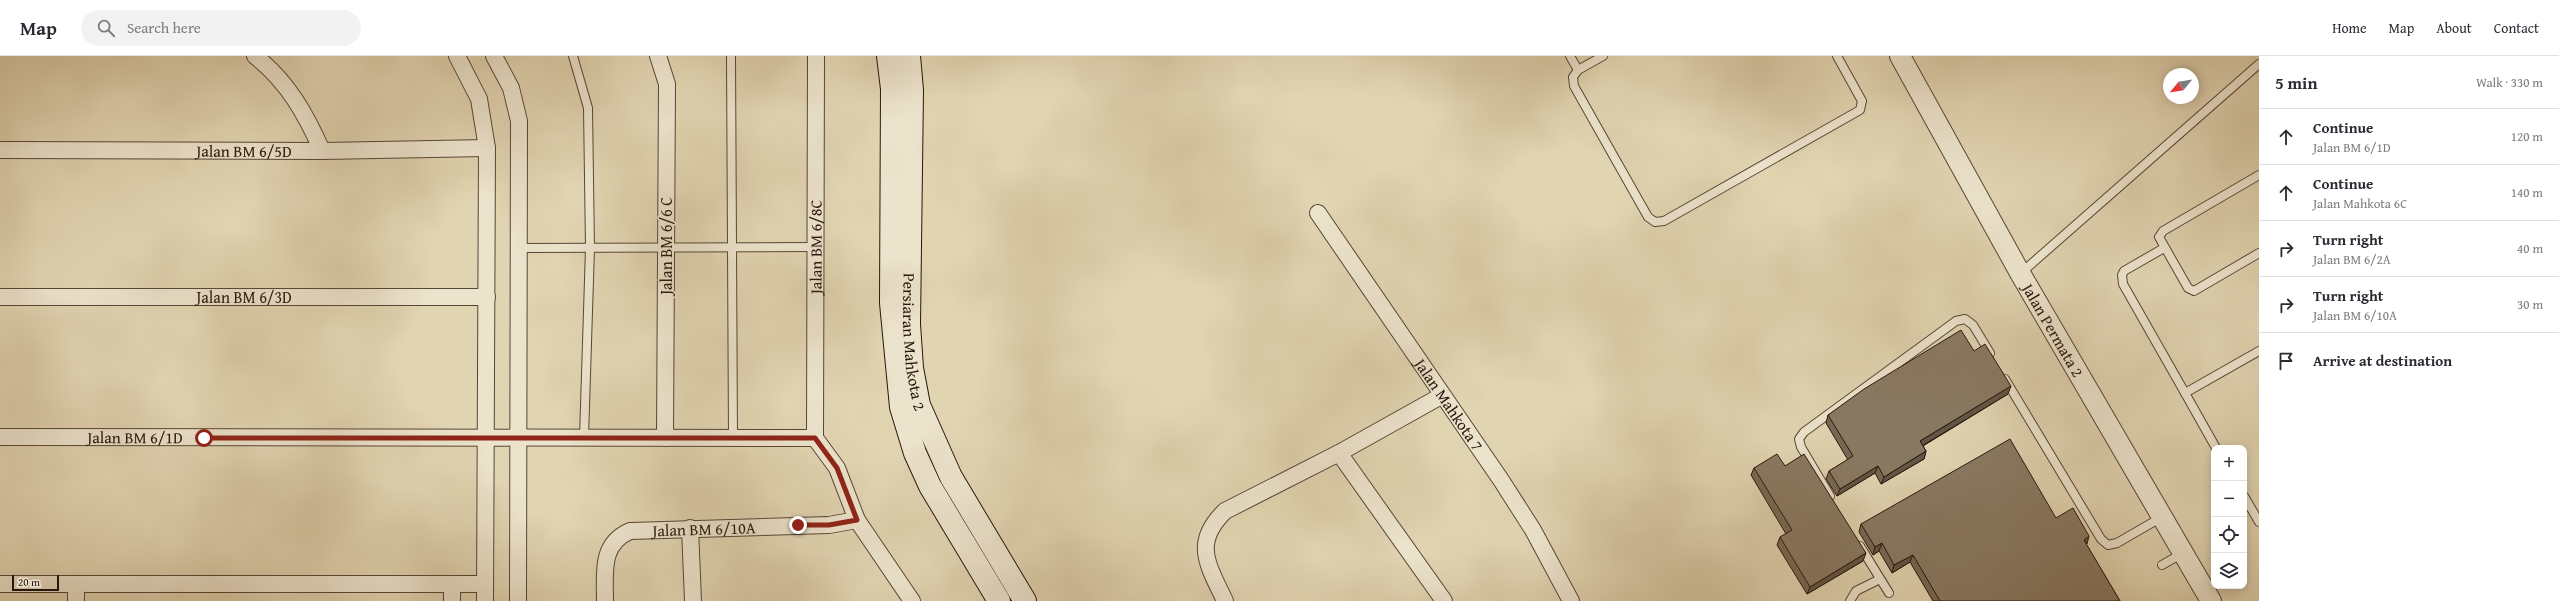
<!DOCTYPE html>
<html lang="en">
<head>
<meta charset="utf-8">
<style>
  body { margin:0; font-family:"Gentium Book Plus",serif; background:#f2f2f3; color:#2b2b33 }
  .controls { position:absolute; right:12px; bottom:12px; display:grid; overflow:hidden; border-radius:8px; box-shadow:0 2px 10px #0003 }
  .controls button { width:36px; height:36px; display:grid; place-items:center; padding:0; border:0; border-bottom:1px solid #e1e1e2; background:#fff; color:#2b2b33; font:20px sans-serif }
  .compass { position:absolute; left:2163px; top:12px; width:36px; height:36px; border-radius:50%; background:#fff; box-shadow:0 2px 10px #0003; rotate:240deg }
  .scale { position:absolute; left:12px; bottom:10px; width:47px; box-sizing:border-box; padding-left:4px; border:2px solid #29160d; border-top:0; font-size:11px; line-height:14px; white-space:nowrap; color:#29160d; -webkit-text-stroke:3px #ece3cc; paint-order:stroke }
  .stop { position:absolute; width:12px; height:12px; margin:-9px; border:3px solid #8f2418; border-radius:50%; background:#fff }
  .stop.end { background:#8f2418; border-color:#fff; box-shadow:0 1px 4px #0008 }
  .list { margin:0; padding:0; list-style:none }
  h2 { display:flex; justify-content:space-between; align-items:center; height:52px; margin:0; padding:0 16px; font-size:17px }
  h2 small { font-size:13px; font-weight:400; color:#7c7c81 }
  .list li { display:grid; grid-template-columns:26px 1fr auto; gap:12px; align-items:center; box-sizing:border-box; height:56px; padding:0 16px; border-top:1px solid #e1e1e2 }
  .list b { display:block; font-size:15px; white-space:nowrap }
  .list p { margin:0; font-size:13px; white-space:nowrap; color:#7c7c81 }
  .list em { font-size:13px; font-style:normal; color:#7c7c81 }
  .icon { flex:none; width:22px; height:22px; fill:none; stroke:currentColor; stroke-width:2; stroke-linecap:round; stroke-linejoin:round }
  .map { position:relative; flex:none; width:2259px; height:545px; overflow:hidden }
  header { display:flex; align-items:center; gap:24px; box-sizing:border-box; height:56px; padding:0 20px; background:#fff; border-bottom:1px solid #e1e1e2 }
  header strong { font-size:19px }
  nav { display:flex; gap:22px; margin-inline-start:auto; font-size:14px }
  .search { width:280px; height:36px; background:#f2f2f3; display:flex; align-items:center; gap:10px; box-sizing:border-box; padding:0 14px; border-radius:22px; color:#7c7c81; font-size:15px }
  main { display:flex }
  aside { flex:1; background:#fff }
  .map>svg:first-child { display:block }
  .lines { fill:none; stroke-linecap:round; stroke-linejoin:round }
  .service-casing { stroke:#574636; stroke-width:10 }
  .minor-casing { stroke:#574636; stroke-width:18 }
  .tertiary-casing { stroke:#574636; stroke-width:22 }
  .secondary-casing { stroke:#29160d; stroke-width:24 }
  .service { stroke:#ece3cc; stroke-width:8 }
  .minor { stroke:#ece3cc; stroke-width:16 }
  .tertiary { stroke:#ece3cc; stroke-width:20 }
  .secondary { stroke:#ece3cc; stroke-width:22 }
  .wall { fill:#766854; stroke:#29160d }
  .shaded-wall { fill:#605545; stroke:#29160d }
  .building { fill:#897962; stroke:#29160d }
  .route { stroke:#8f2418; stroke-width:5 }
  .labels { text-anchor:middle; stroke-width:3; stroke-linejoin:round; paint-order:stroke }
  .street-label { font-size:16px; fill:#29160d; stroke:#ece3cc }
</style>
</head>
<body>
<header>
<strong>Map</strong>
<div class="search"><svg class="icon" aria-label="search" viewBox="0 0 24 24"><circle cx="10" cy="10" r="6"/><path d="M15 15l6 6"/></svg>Search here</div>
<nav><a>Home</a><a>Map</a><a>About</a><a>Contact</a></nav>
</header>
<main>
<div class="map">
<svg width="2259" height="545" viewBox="0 0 2259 545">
  <rect width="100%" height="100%" fill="#e1d4b1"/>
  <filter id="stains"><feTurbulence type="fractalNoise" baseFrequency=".005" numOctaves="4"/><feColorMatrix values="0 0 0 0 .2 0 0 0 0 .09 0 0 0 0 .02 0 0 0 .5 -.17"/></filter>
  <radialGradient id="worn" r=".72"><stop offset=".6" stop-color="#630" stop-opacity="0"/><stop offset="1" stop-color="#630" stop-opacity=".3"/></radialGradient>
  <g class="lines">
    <g class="service-casing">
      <g id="service">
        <polyline points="573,0 588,52 590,192 584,382"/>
        <polyline points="731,0 733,382"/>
        <polyline points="1570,0 1578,14"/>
        <polyline points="1603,0 1578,14 1573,21 1574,30 1648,161 1655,166 1664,165 1860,54 1862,45 1837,0"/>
        <polyline points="2259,119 2163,175 2159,181 2188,232 2194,235 2259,197"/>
        <polyline points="518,192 815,191"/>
        <polyline points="2164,192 2124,215 2122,219 2123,228 2185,337"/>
        <polyline points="2021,217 2259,8"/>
        <polyline points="2005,323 2101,483 2108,489 2117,487 2162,461"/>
        <polyline points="2216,392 2185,337 2259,295"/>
        <polyline points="1830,440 1801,391 1799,383 1804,376 1956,265 1965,263 1973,269 1990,297"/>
        <polyline points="2244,440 2259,466"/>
        <polyline points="1860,490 1889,537"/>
        <polyline points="2162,509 2183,497"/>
        <polyline points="1850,545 1856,535 1880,523"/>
      </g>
    </g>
    <g class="minor-casing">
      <g id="minor">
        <path d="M255 0C287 25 306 58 322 95"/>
        <polyline points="457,0 479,43 487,92 485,545"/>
        <polyline points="494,0 511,32 519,65 518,545"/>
        <polyline points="658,0 667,28 665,382"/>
        <path id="s1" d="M0 94 322 95 487 92"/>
        <path id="s2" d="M1318 157 1501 424 1533 474 1571 545"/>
        <path id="s3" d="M0 241H487"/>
        <path id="s4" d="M0 381 815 382"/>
        <path id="s5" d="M815 382 816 0"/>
        <polyline points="815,382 837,412 857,464 912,545"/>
        <polyline points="1339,397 1444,545"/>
        <polyline points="690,472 693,545"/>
        <polyline points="0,528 485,528"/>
        <polyline points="76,528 76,545"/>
        <polyline points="452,545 452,528"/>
        <path id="s6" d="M605 545C605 517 600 488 630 475L829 469 857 464"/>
        <path d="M1225 545C1208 509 1192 487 1225 455L1339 397 1441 340"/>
      </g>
    </g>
    <g class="tertiary-casing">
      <g id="tertiary">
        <path id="s7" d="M1900 0 2020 217 2211 545"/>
      </g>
    </g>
    <g class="secondary-casing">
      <g id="secondary">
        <polyline points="888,0 892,33 891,247 901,351 915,397 930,430 999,545"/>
        <path id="s8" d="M909 0 912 34 909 268 912 312 919 349 951 421 1025 545"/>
      </g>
    </g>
    <use href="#service" class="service"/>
    <use href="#minor" class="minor"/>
    <use href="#tertiary" class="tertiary"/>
    <use href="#secondary" class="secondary"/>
  </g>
  <g class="wall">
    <polygon points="1974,295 2008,338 1923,390 1926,395 1924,403 1881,428 1875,417 1837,440 1826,423 1829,415 1848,404 1826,367 1828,359"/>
    <polygon points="1785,410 1863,505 1807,538 1777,489 1780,481 1786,478 1751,419 1754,412"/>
    <polygon points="2056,462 2086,488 2120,545 1933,545 1910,506 1892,517 1879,495 1873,499 1859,476 1861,468"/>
  </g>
  <g class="shaded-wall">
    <polygon points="2011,330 2008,338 1917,393 1920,385"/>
    <polygon points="1926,395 1924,403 1881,428 1884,421"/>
    <polygon points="1878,410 1875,417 1837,440 1840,433"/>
    <polygon points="2089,480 2087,488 2084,484"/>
    <polygon points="1882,487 1879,495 1873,499 1875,491"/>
    <polygon points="1866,497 1863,505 1807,538 1810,531"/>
    <polygon points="1913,499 1910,506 1892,517 1894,509"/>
  </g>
  <g class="building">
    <polygon points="1961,274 1974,295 1985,288 2011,330 1920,385 1926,395 1884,421 1878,410 1840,433 1829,415 1853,400 1828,359 1864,333"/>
    <polygon points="2010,383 2056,462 2073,452 2089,480 2084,484 2120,545 1940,545 1913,499 1894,509 1882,487 1875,491 1861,468"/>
    <polygon points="1777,398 1785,410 1804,398 1866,497 1810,531 1780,481 1792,474 1754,412"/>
  </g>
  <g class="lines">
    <polyline class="route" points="204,382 815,382 837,412 857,464 829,469 798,469"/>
  </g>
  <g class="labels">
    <g class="street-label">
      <text dy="6" stroke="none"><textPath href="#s1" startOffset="244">Jalan BM 6/5D</textPath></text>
      <text transform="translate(666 190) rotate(-90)" y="6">Jalan BM 6/6 C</text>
      <text dy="6" stroke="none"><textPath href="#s5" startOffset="191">Jalan BM 6/8C</textPath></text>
      <text dy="6" stroke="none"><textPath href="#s3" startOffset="244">Jalan BM 6/3D</textPath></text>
      <text dy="6" stroke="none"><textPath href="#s7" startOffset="314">Jalan Permata 2</textPath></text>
      <text dy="6" stroke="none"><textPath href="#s8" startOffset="286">Persiaran Mahkota 2</textPath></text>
      <text dy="6" stroke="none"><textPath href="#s2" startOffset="232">Jalan Mahkota 7</textPath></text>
      <text dy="6" stroke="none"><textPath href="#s4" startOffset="135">Jalan BM 6/1D</textPath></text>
      <text dy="6" stroke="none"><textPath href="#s6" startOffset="154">Jalan BM 6/10A</textPath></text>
    </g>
  </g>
  <rect width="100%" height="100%" filter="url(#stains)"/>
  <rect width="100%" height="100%" fill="url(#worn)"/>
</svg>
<div class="controls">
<button>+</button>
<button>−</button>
<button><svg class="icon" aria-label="locate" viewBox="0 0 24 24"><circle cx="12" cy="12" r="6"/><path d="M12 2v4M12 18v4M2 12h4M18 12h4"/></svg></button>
<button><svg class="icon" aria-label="layers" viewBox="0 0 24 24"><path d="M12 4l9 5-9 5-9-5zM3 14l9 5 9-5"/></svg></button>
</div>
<svg class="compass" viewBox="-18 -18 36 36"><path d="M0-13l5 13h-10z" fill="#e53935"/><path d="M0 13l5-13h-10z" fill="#7c7c81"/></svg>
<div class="scale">20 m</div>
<div class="stop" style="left:204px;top:382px"></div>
<div class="stop end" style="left:798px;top:469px"></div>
</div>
<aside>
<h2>5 min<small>Walk · 330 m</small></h2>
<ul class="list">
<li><svg class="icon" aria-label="ahead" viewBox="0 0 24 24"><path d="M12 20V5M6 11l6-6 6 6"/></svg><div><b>Continue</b><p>Jalan BM 6/1D</p></div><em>120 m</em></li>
<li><svg class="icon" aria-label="ahead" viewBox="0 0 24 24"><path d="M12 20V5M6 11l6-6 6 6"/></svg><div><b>Continue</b><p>Jalan Mahkota 6C</p></div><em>140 m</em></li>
<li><svg class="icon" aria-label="right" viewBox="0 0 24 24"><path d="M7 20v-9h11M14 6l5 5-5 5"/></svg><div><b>Turn right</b><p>Jalan BM 6/2A</p></div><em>40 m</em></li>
<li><svg class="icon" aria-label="right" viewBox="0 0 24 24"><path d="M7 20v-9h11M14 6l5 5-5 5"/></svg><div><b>Turn right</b><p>Jalan BM 6/10A</p></div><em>30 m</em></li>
<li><svg class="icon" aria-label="arrive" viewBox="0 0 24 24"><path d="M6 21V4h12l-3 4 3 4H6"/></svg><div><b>Arrive at destination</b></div></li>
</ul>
</aside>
</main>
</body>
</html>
